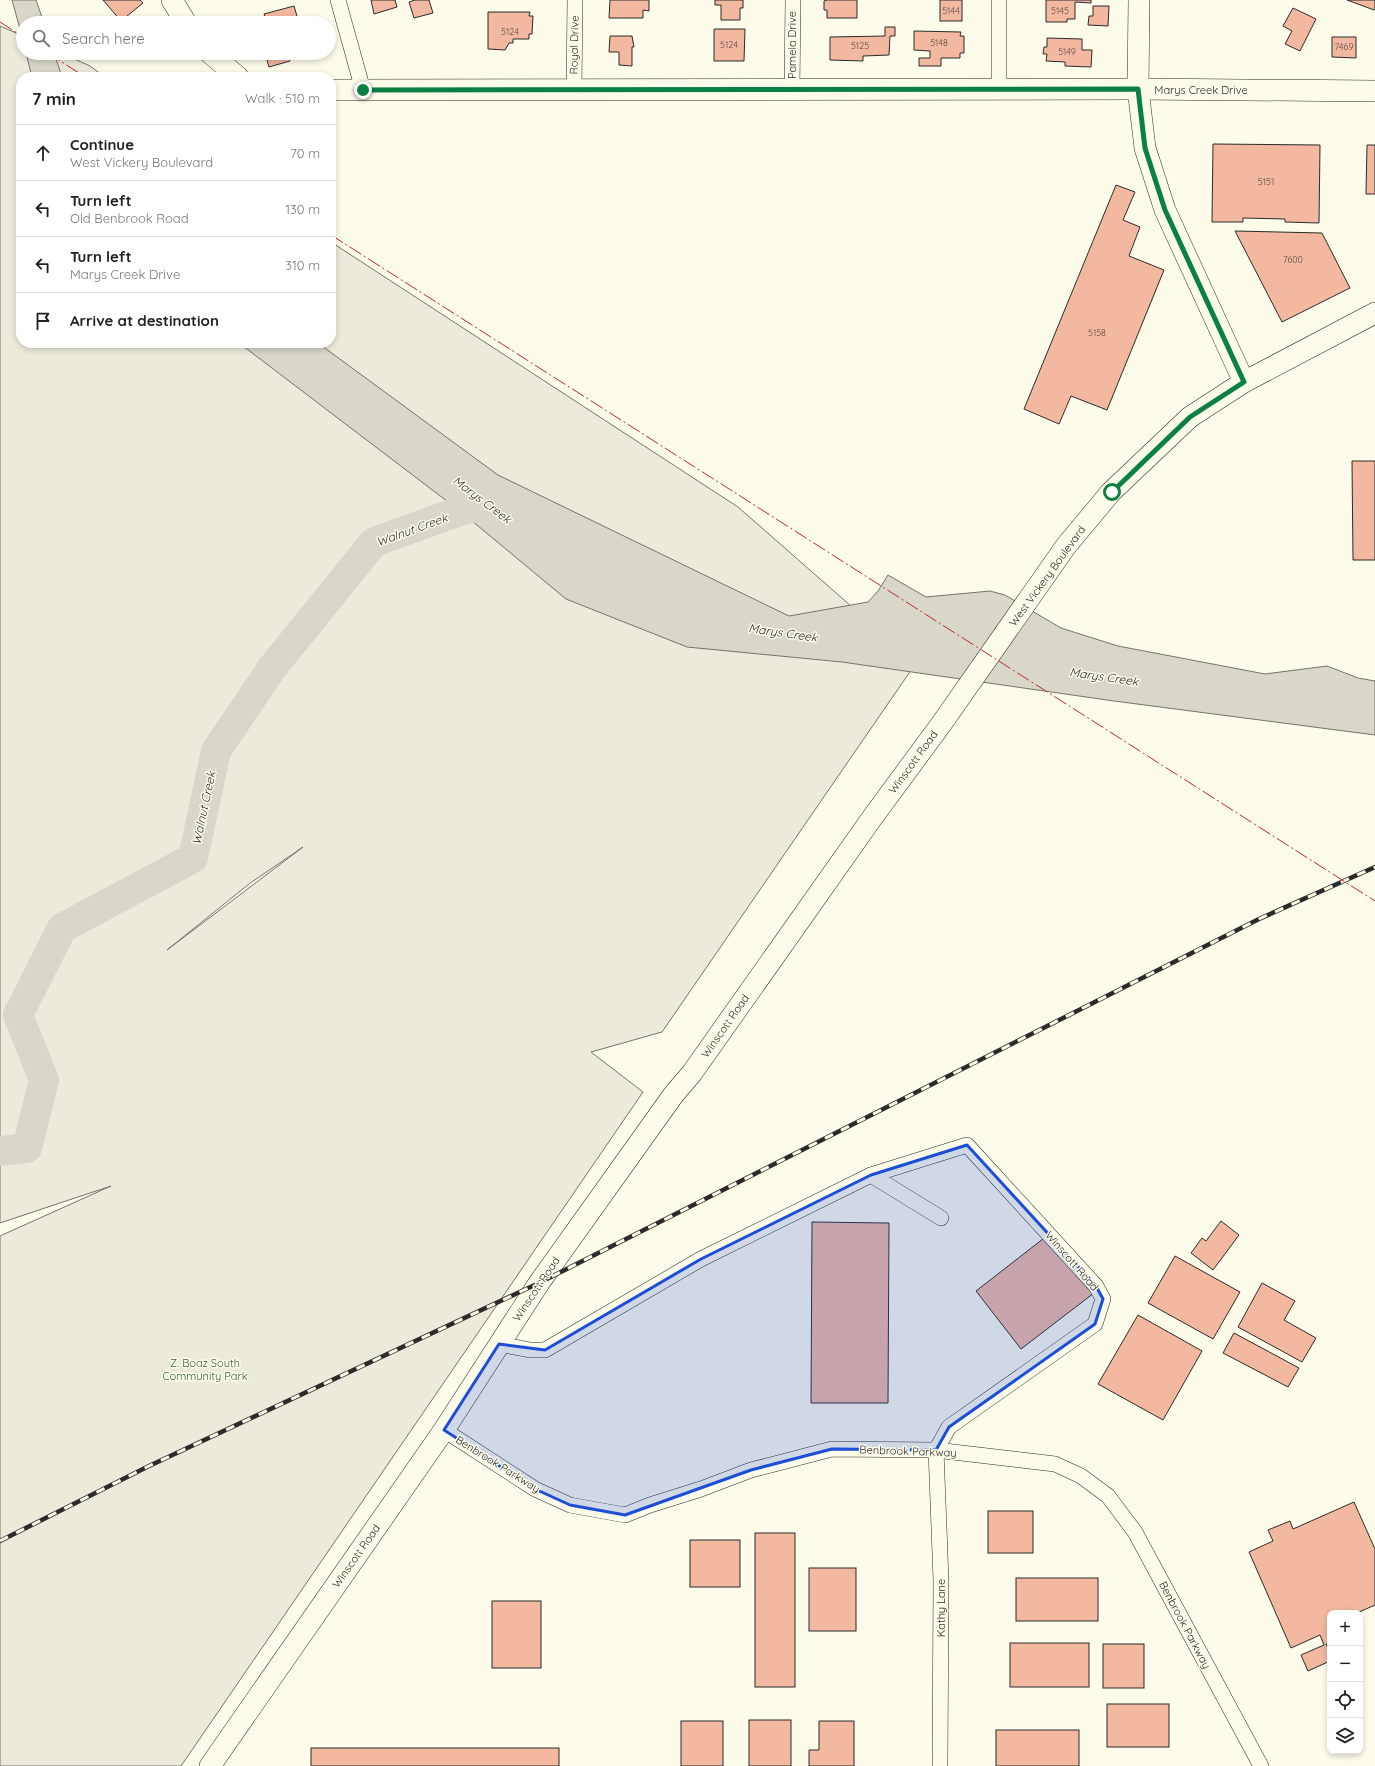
<!DOCTYPE html>
<html lang="en">
<head>
<meta charset="utf-8">
<style>
  body { margin:0; font-family:Quicksand,sans-serif; background:#f6f6f6; color:#222 }
  .controls { position:absolute; right:12px; bottom:12px; display:grid; overflow:hidden; border-radius:8px; box-shadow:0 2px 6px #0003 }
  .controls button { width:36px; height:36px; display:grid; place-items:center; padding:0; border:0; border-bottom:1px solid #e0e0e0; background:#fff; color:#222; font:20px sans-serif }
  .stop { position:absolute; width:12px; height:12px; margin:-9px; border:3px solid #0b8043; border-radius:50%; background:#fff }
  .stop.end { background:#0b8043; border-color:#fff; box-shadow:0 1px 4px #0008 }
  .list { margin:0; padding:0; list-style:none }
  h2 { display:flex; justify-content:space-between; align-items:center; height:52px; margin:0; padding:0 16px; font-size:17px }
  h2 small { font-size:13px; font-weight:400; color:#767676 }
  .list li { display:grid; grid-template-columns:26px 1fr auto; gap:12px; align-items:center; box-sizing:border-box; height:56px; padding:0 16px; border-top:1px solid #e0e0e0 }
  .list b { display:block; font-size:15px; white-space:nowrap }
  .list p { margin:0; font-size:13px; white-space:nowrap; color:#767676 }
  .list em { font-size:13px; font-style:normal; color:#767676 }
  .icon { flex:none; width:22px; height:22px; fill:none; stroke:currentColor; stroke-width:2; stroke-linecap:round; stroke-linejoin:round }
  .map { position:relative; flex:none; width:1375px; height:1766px; overflow:hidden }
  .search { position:absolute; background:#fff; box-shadow:0 2px 6px #0003; left:16px; top:16px; width:320px; height:44px; display:flex; align-items:center; gap:10px; box-sizing:border-box; padding:0 14px; border-radius:22px; color:#767676; font-size:15px }
  .panel { position:absolute; background:#fff; box-shadow:0 2px 6px #0003; left:16px; top:72px; width:320px; height:276px; border-radius:16px }
  .map>svg:first-child { display:block }
  .green { fill:#ecebdb; stroke:#74746e; fill-rule:evenodd }
  .water { fill:#d8d7c9; stroke:#74746e }
  .lines { fill:none; stroke-linecap:round; stroke-linejoin:round }
  .river { stroke:#d8d7c9; stroke-width:30 }
  .building { fill:#f2b8a0; stroke:#2b2b2b }
  .street-casing { stroke:#2b2b2b; stroke-width:16 }
  .secondary-casing { stroke:#2b2b2b; stroke-width:22 }
  .street { stroke:#fdfbea; stroke-width:15 }
  .secondary { stroke:#fdfbea; stroke-width:21 }
  .rail-casing { stroke:#2b2b2b; stroke-width:4.5 }
  .rail { stroke:#fdfbea; stroke-width:3; stroke-dasharray:9; stroke-linecap:butt }
  .power { stroke:#c62828; stroke-width:1; stroke-dasharray:14 3 2 3; stroke-linecap:butt }
  .route { stroke:#0b8043; stroke-width:5 }
  .marked { fill:#1d4ed8; fill-opacity:0.2; stroke:#1d4ed8; stroke-width:3; stroke-linejoin:round }
  .labels { text-anchor:middle; stroke-width:3; stroke-linejoin:round; paint-order:stroke }
  .number-label { font-size:9px; fill:#5d4e48 }
  .street-label { font-size:11px; fill:#2b2b2b; stroke:#fdfbea }
  .park-label { font-size:11px; fill:#34623c; stroke:#fdfbea }
  .water-label { font-size:12px; font-style:italic; fill:#2b2b2b; stroke:#fdfbea }
</style>
</head>
<body>
<div class="map">
<svg width="1375" height="1766" viewBox="0 0 1375 1766">
  <rect width="100%" height="100%" fill="#fdfbea"/>
  <path class="green" d="M0 26 23 36V53H61L90 66 105 77H21V343H331V242L738 507 916 663 662 1032 591 1052 643 1092 181 1766H0V1236L111 1186 0 1223ZM303 847 167 950 249 884Z"/>
  <g class="water">
    <polygon points="12,0 36,0 44,23 23,23 23,40"/>
    <polygon points="26,53 54,53 62,77 32,77"/>
    <polygon points="239,343 318,343 498,475 789,616 868,602 878,591 888,575 926,597 990,591 1005,595 1061,628 1118,646 1265,674 1327,666 1358,678 1375,681 1375,735 1114,701 842,662 687,647 566,599 460,511"/>
  </g>
  <g class="lines">
    <polyline class="river" points="0,1151 27,1148 44,1080 18,1015 62,928 193,858 216,751 272,668 374,542 460,511 488,503"/>
  </g>
  <g class="building">
    <polygon points="103,0 140,0 143,3 121,21"/>
    <polygon points="371,0 395,0 397,7 374,14"/>
    <polygon points="415,0 429,0 433,13 414,18 409,2"/>
    <polygon points="610,0 649,0 649,11 643,10 643,18 609,18"/>
    <polygon points="715,0 743,0 743,8 740,8 740,20 721,20 721,5 715,5"/>
    <polygon points="827,0 857,0 857,18 827,18 827,10 824,10 824,1"/>
    <rect x="940" y="0" width="22" height="21"/>
    <polygon points="1046,0 1091,0 1091,3 1075,2 1075,19 1067,19 1067,22 1046,22"/>
    <polygon points="1347,0 1375,0 1375,8 1374,10"/>
    <polygon points="294,6 299,23 267,23 264,14"/>
    <polygon points="1093,6 1109,6 1108,26 1088,25 1089,16 1093,16"/>
    <polygon points="1293,8 1316,19 1300,51 1285,44 1292,31 1283,26"/>
    <polygon points="488,12 530,12 529,16 533,16 532,34 529,34 529,39 513,39 513,43 509,43 505,50 488,49"/>
    <polygon points="885,27 895,27 895,36 890,36 889,55 863,56 863,61 830,60 830,37 885,36"/>
    <polygon points="714,29 745,29 744,61 714,61"/>
    <polygon points="914,31 961,32 960,36 964,36 964,53 960,53 960,58 941,58 941,66 919,66 919,58 930,58 930,51 914,50"/>
    <polygon points="610,36 632,36 634,47 632,47 632,66 619,65 619,52 609,52"/>
    <polygon points="1332,37 1356,37 1356,58 1332,57"/>
    <polygon points="1047,38 1082,39 1082,50 1092,50 1091,67 1065,66 1065,62 1046,61 1047,54 1043,54 1044,47 1047,47"/>
    <polygon points="265,53 288,53 290,61 269,67"/>
    <polygon points="1213,144 1320,145 1319,223 1285,222 1285,219 1243,218 1243,222 1212,222"/>
    <polygon points="1367,145 1375,145 1375,194 1366,194"/>
    <polygon points="1116,185 1135,192 1123,220 1140,227 1129,256 1164,270 1107,410 1071,396 1059,424 1024,409"/>
    <polygon points="1235,231 1322,233 1350,288 1282,322"/>
    <polygon points="1352,461 1375,461 1375,560 1353,560"/>
    <polygon points="1221,1221 1239,1235 1213,1270 1191,1253 1202,1238 1206,1241"/>
    <polygon points="812,1222 889,1223 888,1403 811,1403"/>
    <polygon points="1048,1235 1094,1293 1021,1349 976,1291"/>
    <polygon points="1175,1256 1240,1292 1213,1339 1148,1303"/>
    <polygon points="1262,1283 1295,1301 1284,1320 1316,1338 1302,1362 1238,1327"/>
    <polygon points="1138,1315 1202,1351 1163,1420 1098,1384"/>
    <polygon points="1234,1333 1299,1368 1288,1387 1223,1353"/>
    <polygon points="1354,1502 1375,1549 1375,1605 1357,1613 1330,1613 1330,1643 1326,1644 1330,1653 1330,1661 1308,1671 1301,1655 1324,1645 1320,1635 1291,1648 1249,1552 1273,1541 1268,1530 1290,1521 1293,1529"/>
    <rect x="988" y="1511" width="45" height="42"/>
    <rect x="755" y="1533" width="40" height="154"/>
    <rect x="690" y="1540" width="50" height="47"/>
    <rect x="809" y="1568" width="47" height="63"/>
    <rect x="1016" y="1578" width="82" height="43"/>
    <rect x="492" y="1601" width="49" height="67"/>
    <rect x="1010" y="1643" width="79" height="44"/>
    <rect x="1103" y="1644" width="41" height="44"/>
    <rect x="1107" y="1704" width="62" height="43"/>
    <rect x="749" y="1720" width="42" height="46"/>
    <rect x="681" y="1721" width="42" height="45"/>
    <polygon points="819,1721 854,1721 854,1766 809,1766 809,1750 819,1750"/>
    <rect x="996" y="1730" width="83" height="36"/>
    <rect x="311" y="1748" width="248" height="18"/>
  </g>
  <g class="lines">
    <g class="street-casing">
      <g id="street">
        <polyline points="338,0 363,90"/>
        <polyline points="792,89 793,0"/>
        <polyline points="999,89 999,0"/>
        <polyline points="574,90 575,0"/>
        <polyline points="871,1175 967,1145 1096,1286 1103,1299 1095,1324 949,1427 936,1450 941,1580 940,1766"/>
        <polyline points="499,1344 530,1350 545,1350 701,1259 871,1175 941,1218"/>
        <polyline points="444,1430 535,1489 570,1505 625,1515 650,1505 701,1489 751,1470 832,1449 936,1450 1055,1464 1081,1476 1108,1496 1135,1532 1261,1766"/>
      </g>
    </g>
    <g class="secondary-casing">
      <g id="secondary">
        <polyline points="172,0 186,23"/>
        <polyline points="1139,0 1138,89 1145,148 1165,210 1244,382"/>
        <polyline points="210,53 238,77"/>
        <polyline points="331,90 1138,89 1375,91"/>
        <polyline points="210,1766 444,1430 539,1283 674,1094 692,1073 872,818 942,723 1066,546 1111,492 1190,417 1244,382 1375,313"/>
      </g>
    </g>
    <use href="#street" class="street"/>
    <use href="#secondary" class="secondary"/>
    <g class="rail-casing">
      <polyline id="rail" points="0,1541 149,1466 539,1283 1259,919 1375,867"/>
    </g>
    <use href="#rail" class="rail"/>
    <g class="power">
      <polyline points="0,22 23,37"/>
      <polyline points="48,53 85,77"/>
      <polyline points="331,235 1375,901"/>
    </g>
  </g>
  <g class="lines">
    <polyline class="route" points="363,90 1138,89 1145,148 1165,210 1244,382 1190,417 1112,492"/>
  </g>
  <path class="marked" d="M967 1145 1096 1286 1103 1299 1095 1324 949 1427 936 1450 832 1449 751 1470 625 1515 570 1505 535 1489 444 1430 499 1344 545 1350 701 1259 871 1175Z"/>
  <g class="labels">
    <g class="number-label">
      <text x="951" y="14">5144</text>
      <text x="1060" y="14">5145</text>
      <text x="510" y="35">5124</text>
      <text x="939" y="46">5148</text>
      <text x="729" y="48">5124</text>
      <text x="860" y="49">5125</text>
      <text x="1344" y="50">7469</text>
      <text x="1067" y="55">5149</text>
      <text x="1266" y="185">5151</text>
      <text x="1293" y="263">7600</text>
      <text x="1097" y="336">5158</text>
    </g>
    <g class="street-label">
      <text transform="translate(574 45) rotate(-89)" y="4">Royal Drive</text>
      <text transform="translate(792 45) rotate(-90)" y="4">Pamela Drive</text>
      <text x="1201" y="94">Marys Creek Drive</text>
      <text transform="translate(1047 576) rotate(-54)" y="4">West Vickery Boulevard</text>
      <text transform="translate(913 762) rotate(-54)" y="4">Winscott Road</text>
      <text transform="translate(725 1026) rotate(-55)" y="4">Winscott Road</text>
      <text transform="translate(1072 1261) rotate(49)" y="4">Winscott Road</text>
      <text transform="translate(536 1289) rotate(-56)" y="4">Winscott Road</text>
      <text transform="translate(908 1451) rotate(2)" y="4">Benbrook Parkway</text>
      <text transform="translate(498 1464) rotate(32)" y="4">Benbrook Parkway</text>
      <text transform="translate(356 1556) rotate(-55)" y="4">Winscott Road</text>
      <text transform="translate(941 1608) rotate(-90)" y="4">Kathy Lane</text>
      <text transform="translate(1185 1625) rotate(62)" y="4">Benbrook Parkway</text>
    </g>
    <g class="park-label">
      <text x="205" y="1367">Z. Boaz South<tspan x="205" dy="13">Community Park</tspan></text>
    </g>
    <g class="water-label">
      <text transform="translate(482 500) rotate(37)" y="4">Marys Creek</text>
      <text transform="translate(412 530) rotate(-20)" y="4">Walnut Creek</text>
      <text transform="translate(783 633) rotate(8)" y="4">Marys Creek</text>
      <text transform="translate(1104 677) rotate(8)" y="4">Marys Creek</text>
      <text transform="translate(204 808) rotate(-78)" y="4">Walnut Creek</text>
    </g>
  </g>
</svg>
<div class="controls">
<button>+</button>
<button>−</button>
<button><svg class="icon" aria-label="locate" viewBox="0 0 24 24"><circle cx="12" cy="12" r="6"/><path d="M12 2v4M12 18v4M2 12h4M18 12h4"/></svg></button>
<button><svg class="icon" aria-label="layers" viewBox="0 0 24 24"><path d="M12 4l9 5-9 5-9-5zM3 14l9 5 9-5"/></svg></button>
</div>
<div class="stop" style="left:1112px;top:492px"></div>
<div class="stop end" style="left:363px;top:90px"></div>
<div class="search"><svg class="icon" aria-label="search" viewBox="0 0 24 24"><circle cx="10" cy="10" r="6"/><path d="M15 15l6 6"/></svg>Search here</div>
<section class="panel">
<h2>7 min<small>Walk · 510 m</small></h2>
<ul class="list">
<li><svg class="icon" aria-label="ahead" viewBox="0 0 24 24"><path d="M12 20V5M6 11l6-6 6 6"/></svg><div><b>Continue</b><p>West Vickery Boulevard</p></div><em>70 m</em></li>
<li><svg class="icon" aria-label="left" viewBox="0 0 24 24"><path d="M17 20v-9H6M10 6l-5 5 5 5"/></svg><div><b>Turn left</b><p>Old Benbrook Road</p></div><em>130 m</em></li>
<li><svg class="icon" aria-label="left" viewBox="0 0 24 24"><path d="M17 20v-9H6M10 6l-5 5 5 5"/></svg><div><b>Turn left</b><p>Marys Creek Drive</p></div><em>310 m</em></li>
<li><svg class="icon" aria-label="arrive" viewBox="0 0 24 24"><path d="M6 21V4h12l-3 4 3 4H6"/></svg><div><b>Arrive at destination</b></div></li>
</ul>
</section>
</div>
</body>
</html>
